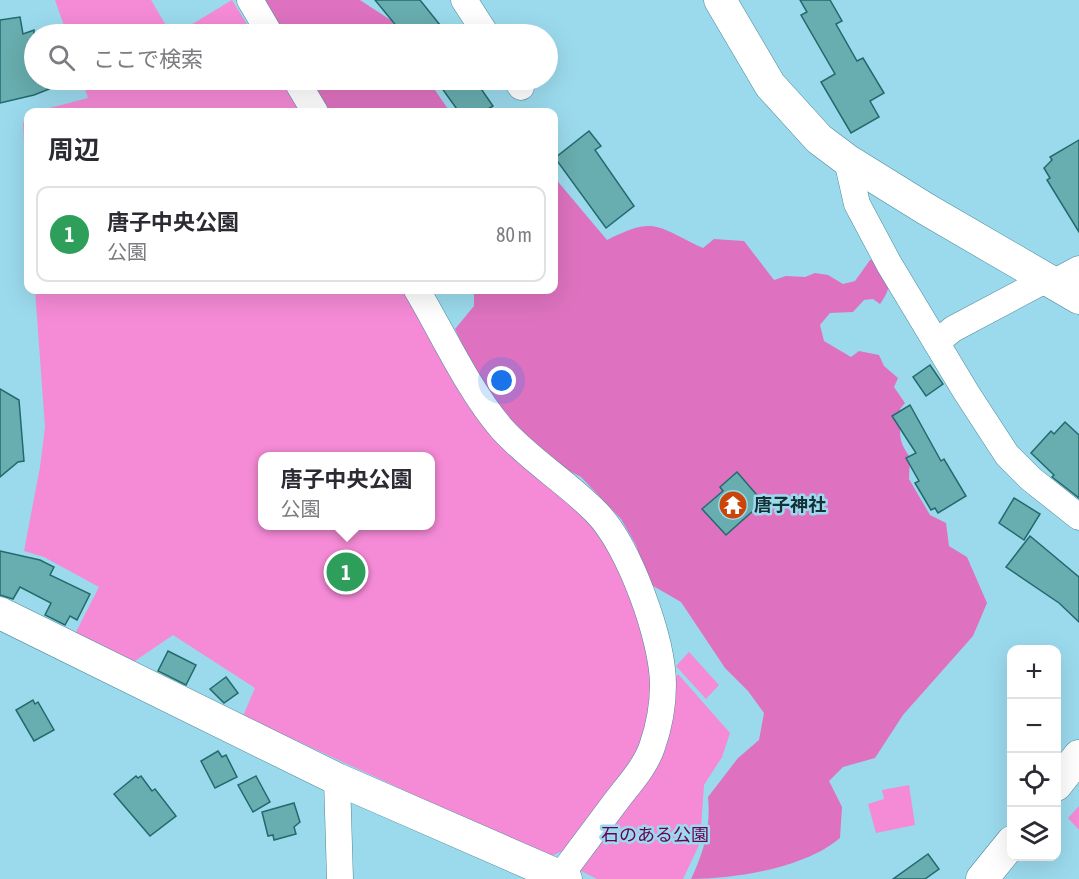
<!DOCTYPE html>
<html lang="ja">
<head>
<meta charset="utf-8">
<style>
  body { margin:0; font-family:"Asap Condensed","Noto Sans JP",sans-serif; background:#f2f2f3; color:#2b2b33 }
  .controls { position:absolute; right:18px; bottom:18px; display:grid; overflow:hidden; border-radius:12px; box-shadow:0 6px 24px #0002 }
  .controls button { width:54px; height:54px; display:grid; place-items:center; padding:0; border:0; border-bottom:2px solid #e1e1e2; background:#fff; color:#2b2b33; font:30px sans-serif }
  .you { position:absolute; left:502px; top:381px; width:21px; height:21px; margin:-15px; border:4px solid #fff; border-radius:50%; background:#1a73e8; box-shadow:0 0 0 9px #1a73e833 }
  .badge { display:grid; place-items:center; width:39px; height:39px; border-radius:50%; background:#b45309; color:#fff; font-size:20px; font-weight:700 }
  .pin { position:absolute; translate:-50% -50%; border:3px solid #fff; box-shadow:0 2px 6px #0006 }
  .popup { position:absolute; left:258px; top:452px; width:177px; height:78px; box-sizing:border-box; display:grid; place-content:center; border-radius:12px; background:#fff; filter:drop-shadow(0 2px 4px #0005); font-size:20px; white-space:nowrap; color:#7c7c81 }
  .popup b { font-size:22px; color:#2b2b33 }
  .popup::after { content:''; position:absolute; left:50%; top:100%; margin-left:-12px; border:12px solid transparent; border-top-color:#fff }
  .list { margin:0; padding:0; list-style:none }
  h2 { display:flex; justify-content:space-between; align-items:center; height:78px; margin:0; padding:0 24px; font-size:26px }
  h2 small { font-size:20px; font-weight:400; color:#7c7c81 }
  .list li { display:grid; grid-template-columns:39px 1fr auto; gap:18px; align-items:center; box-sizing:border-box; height:96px; margin:0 12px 12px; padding:0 12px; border:2px solid #e1e1e2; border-radius:12px }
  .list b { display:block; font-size:22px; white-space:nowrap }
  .list p { margin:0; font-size:20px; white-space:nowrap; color:#7c7c81 }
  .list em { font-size:20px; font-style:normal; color:#7c7c81 }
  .icon { flex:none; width:33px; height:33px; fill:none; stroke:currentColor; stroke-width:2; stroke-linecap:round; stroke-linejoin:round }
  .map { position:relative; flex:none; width:1079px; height:879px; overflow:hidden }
  .search { position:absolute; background:#fff; box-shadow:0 6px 24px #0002; left:24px; top:24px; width:534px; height:66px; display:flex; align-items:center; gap:15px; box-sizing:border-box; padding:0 21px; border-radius:33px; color:#7c7c81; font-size:22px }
  .panel { position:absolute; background:#fff; box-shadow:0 6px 24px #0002; left:24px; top:108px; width:534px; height:186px; border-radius:12px }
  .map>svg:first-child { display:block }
  .green { fill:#f58ad6; fill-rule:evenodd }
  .forest { fill:#de72c0 }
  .building { fill:#68adaf; stroke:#226a6c; stroke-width:1.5 }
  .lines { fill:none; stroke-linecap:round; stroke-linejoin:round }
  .minor-casing { stroke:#4a889a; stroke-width:27 }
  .tertiary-casing { stroke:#4a889a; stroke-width:33 }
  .minor { stroke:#fff; stroke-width:26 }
  .tertiary { stroke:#fff; stroke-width:32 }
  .labels { text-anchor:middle; stroke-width:5; stroke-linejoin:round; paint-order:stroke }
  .poi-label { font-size:18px; font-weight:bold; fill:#163037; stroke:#9bdaed; text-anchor:start }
  .park-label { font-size:18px; fill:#690055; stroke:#9bdaed }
</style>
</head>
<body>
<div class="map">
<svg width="1079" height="879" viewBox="0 0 1079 879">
  <rect width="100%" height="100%" fill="#9bdaed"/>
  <g class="green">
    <polygon points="55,0 151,0 171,34 67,34"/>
    <polygon points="232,0 253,34 176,34"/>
    <polygon points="82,80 280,80 300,112 34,112 88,98"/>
    <polygon points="28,118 28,217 23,123"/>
    <path d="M35 290H403L490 433 519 464 558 489 589 517 612 549 645 628 656 678 642 750 565 850 549 857 243 716 255 688 173 635 132 663 75 634 99 587 44 557 24 551 40 467 45 427ZM262 456H430V526H262Z"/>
    <polygon points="689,652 719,685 706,699 676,666"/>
    <polygon points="678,674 730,733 722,757 704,785 700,843 683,879 597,879 581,871 578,862 646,775 672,683"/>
    <polygon points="909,785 915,825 876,833 868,804 884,799 882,790"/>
    <polygon points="1079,806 1079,830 1068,818"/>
  </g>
  <g class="forest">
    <polygon points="265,0 360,0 392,21 399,34 276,34"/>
    <polygon points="303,80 428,80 450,112 324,112"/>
    <path d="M554 177 607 240C656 215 657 227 703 248L714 239 744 241 774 280 786 276 805 277 815 273 828 275 843 284 855 281 870 260H878C889 280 894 284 880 304L873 299 864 300 853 312 830 313 820 325 824 341 851 357 859 351 879 355 884 366 898 378 894 387 905 403 900 409C902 431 895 437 910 457L909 479 930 515 946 523 949 546 967 557 987 603 973 636 903 715 875 758 843 767 829 781 842 807 840 838C805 868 735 879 691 879 704 852 711 827 708 797L738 758 759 740 764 713 748 691 725 668 681 602 648 583 636 545 621 519 581 477 520 445 479 381 455 329 474 306V290H554Z"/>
  </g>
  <g class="building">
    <polygon points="375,0 420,0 440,25 438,27 444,34 403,34"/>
    <polygon points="800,0 830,0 842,21 836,24 857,61 863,58 884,93 870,101 879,117 851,133 821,82 835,74 801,15 807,12"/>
    <polygon points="20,17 23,34 34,30 34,80 67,80 67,82 34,95 0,103 0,20"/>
    <polygon points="436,80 475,80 493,106 483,112 459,112"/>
    <polygon points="589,131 601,146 595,150 634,206 606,228 555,158"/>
    <polygon points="1079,140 1079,232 1047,180 1050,178 1044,168 1052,160 1050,157"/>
    <polygon points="930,365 943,384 926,396 913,377"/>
    <polygon points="0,389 19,400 24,461 18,462 0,477"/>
    <polygon points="910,405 941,461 944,459 966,496 938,513 935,508 931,510 915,483 919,481 906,458 916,453 892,416"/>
    <polygon points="1065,422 1079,435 1079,498 1052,477 1054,475 1031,453 1051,431 1054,434"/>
    <polygon points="737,472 763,502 726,535 702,509 723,491 720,487"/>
    <polygon points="1014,498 1040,514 1024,540 999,523"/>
    <polygon points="1030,536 1079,577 1079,622 1059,603 1006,567"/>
    <polygon points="0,551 40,560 54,567 50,575 90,594 77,620 70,616 65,625 45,615 51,603 20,587 13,599 0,595"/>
    <polygon points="168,651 196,665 186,685 158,671"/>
    <polygon points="226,677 238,693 224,703 210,689"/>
    <polygon points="33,700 35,704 38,702 54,730 34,741 16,710"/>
    <polygon points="218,751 222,757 226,755 237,777 215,788 201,761"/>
    <polygon points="136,776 138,778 141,776 152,791 155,789 176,816 150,836 114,794"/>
    <polygon points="256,776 270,802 253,812 238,785"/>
    <polygon points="294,803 300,822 294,827 296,834 274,840 273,835 268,836 262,812"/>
    <polygon points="928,854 939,869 925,879 893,879"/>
  </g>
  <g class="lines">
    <g class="minor-casing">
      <g id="minor">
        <polyline points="250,0 270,34"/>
        <polyline points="464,0 486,34"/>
        <polyline points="296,80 315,112"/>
        <polyline points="516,80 521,87"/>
        <polyline points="847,160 857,204 889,264 966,392 1007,455 1031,479 1079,517"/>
        <polyline points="1053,283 1079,269"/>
        <path d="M417 290C443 334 469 391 502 429 531 461 568 483 597 513 629 546 663 639 663 685 663 705 659 727 652 747 645 767 630 783 617 800 598 825 579 851 560 876"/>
        <polyline points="937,342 953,329 1047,279"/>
        <polyline points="337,779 340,879"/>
      </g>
    </g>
    <g class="tertiary-casing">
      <g id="tertiary">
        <polyline points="720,0 770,85 819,139 847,160 926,209 1079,298"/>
        <polyline points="0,613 337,779 566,879"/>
        <polyline points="1056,785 1079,756"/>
        <polyline points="982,879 1012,842"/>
      </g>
    </g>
    <use href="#minor" class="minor"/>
    <use href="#tertiary" class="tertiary"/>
  </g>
  <defs>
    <g id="temple-disc" transform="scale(1.5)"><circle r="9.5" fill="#cb450a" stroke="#9bdaed"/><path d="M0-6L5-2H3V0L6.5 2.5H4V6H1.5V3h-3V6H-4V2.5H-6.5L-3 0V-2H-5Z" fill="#fff"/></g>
  </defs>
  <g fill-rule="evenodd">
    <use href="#temple-disc" x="733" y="505"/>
  </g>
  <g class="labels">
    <g class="poi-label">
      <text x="754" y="511">唐子神社</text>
    </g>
    <g class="park-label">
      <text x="655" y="841">石のある公園</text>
    </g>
  </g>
</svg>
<div class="controls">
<button>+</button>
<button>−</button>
<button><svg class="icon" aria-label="locate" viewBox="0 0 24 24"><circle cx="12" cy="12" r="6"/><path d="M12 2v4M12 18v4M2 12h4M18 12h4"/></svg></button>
<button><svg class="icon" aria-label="layers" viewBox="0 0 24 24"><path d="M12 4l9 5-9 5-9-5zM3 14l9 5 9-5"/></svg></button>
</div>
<div class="you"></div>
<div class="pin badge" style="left:346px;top:572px;background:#2e9e5b">1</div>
<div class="popup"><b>唐子中央公園</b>公園</div>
<div class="search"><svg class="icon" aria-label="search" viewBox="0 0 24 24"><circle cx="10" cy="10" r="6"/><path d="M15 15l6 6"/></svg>ここで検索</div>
<section class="panel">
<h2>周辺<small></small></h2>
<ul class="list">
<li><span class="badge" style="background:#2e9e5b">1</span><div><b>唐子中央公園</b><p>公園</p></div><em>80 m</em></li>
</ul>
</section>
</div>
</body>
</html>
